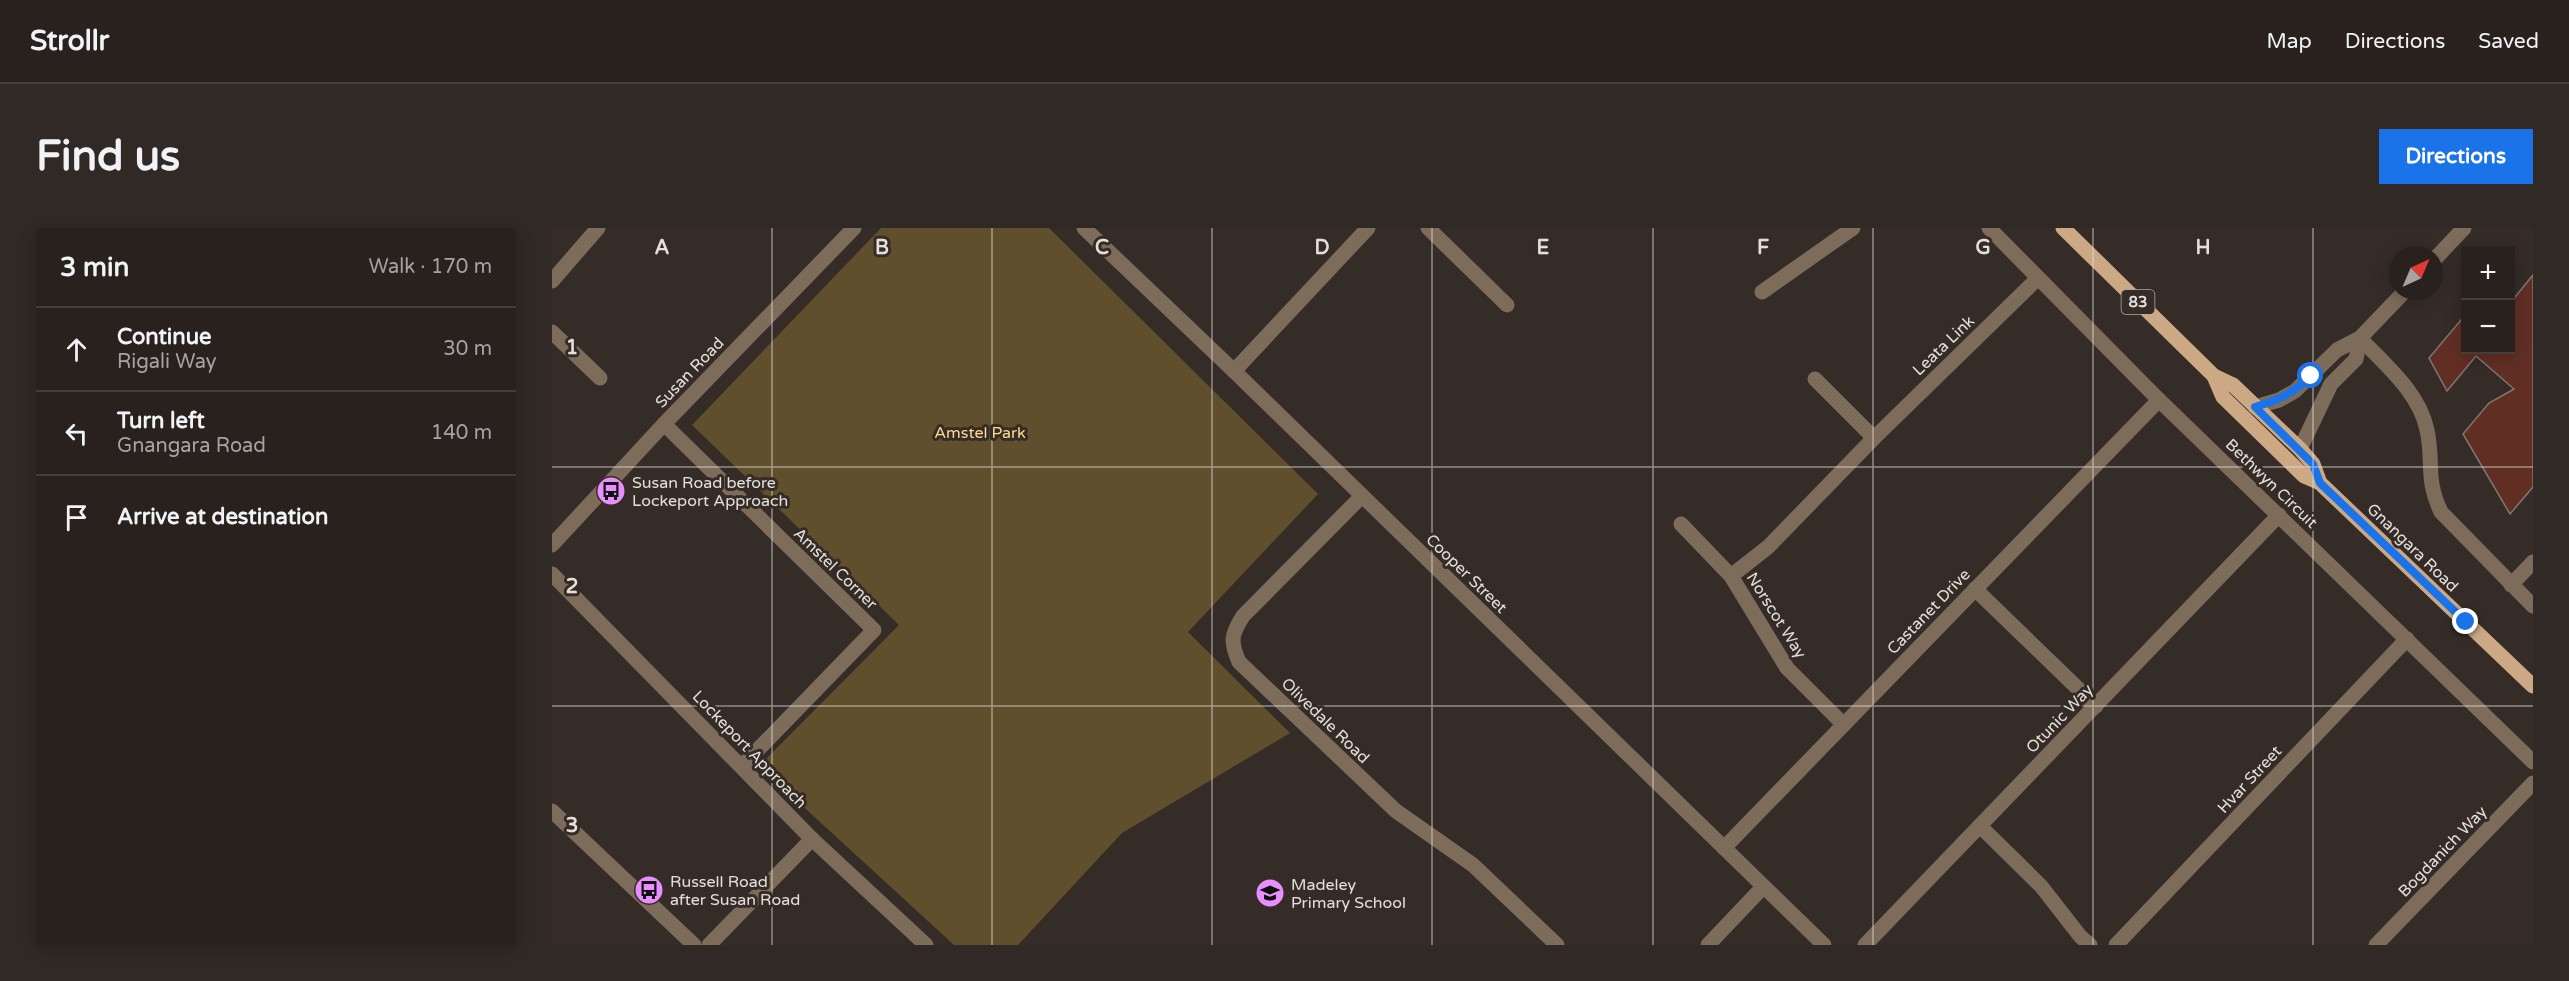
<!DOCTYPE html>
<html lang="en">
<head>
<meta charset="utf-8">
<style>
  body { margin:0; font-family:"Varela Round",sans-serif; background:#302926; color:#f1f3f6 }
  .controls { position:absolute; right:18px; top:18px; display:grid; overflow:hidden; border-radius:0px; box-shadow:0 3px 15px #0003 }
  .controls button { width:54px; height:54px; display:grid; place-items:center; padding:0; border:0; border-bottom:2px solid #443e3b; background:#28211d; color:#f1f3f6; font:30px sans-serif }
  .compass { position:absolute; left:1837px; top:18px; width:54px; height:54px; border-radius:50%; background:#28211d; box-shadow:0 3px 15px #0003; rotate:44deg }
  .stop { position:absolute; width:18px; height:18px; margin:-14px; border:4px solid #1a73e8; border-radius:50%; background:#fff }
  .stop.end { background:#1a73e8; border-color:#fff; box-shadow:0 2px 6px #0008 }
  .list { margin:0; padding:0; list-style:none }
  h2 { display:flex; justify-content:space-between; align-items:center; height:78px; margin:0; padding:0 24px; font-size:26px }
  h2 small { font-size:20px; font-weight:400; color:#a5a3a4 }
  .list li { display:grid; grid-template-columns:39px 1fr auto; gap:18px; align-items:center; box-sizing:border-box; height:84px; padding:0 24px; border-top:2px solid #443e3b }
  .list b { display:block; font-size:22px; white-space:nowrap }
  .list p { margin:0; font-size:20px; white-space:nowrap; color:#a5a3a4 }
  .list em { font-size:20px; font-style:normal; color:#a5a3a4 }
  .icon { flex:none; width:33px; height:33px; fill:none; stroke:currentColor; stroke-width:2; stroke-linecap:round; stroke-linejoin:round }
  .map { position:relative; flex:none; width:1981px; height:717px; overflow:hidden; border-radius:0px }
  header { display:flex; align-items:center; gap:36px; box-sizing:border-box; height:84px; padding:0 30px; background:#28211d; border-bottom:2px solid #443e3b }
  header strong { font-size:28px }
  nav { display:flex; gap:33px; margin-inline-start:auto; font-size:21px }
  .intro { display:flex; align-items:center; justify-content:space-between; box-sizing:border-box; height:144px; padding:0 36px }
  h1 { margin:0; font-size:42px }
  .button { padding:15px 27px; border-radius:0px; background:#1a73e8; color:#fff; font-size:21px; font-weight:700 }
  main { display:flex; gap:36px; padding:0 36px }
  aside { flex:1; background:#28211d; border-radius:0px; box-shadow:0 3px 15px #0003 }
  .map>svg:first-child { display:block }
  .green { fill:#5f4f2c }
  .building { fill:#612e24; stroke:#827572; stroke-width:1.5 }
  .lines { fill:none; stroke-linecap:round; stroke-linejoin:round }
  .minor { stroke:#7d6c5a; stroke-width:15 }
  .major { stroke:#cca984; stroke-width:15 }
  .route { stroke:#1a73e8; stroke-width:8 }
  .grid { fill:none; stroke:#e5dfdb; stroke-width:1.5; stroke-opacity:0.55 }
  .labels { text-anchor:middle; stroke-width:6; stroke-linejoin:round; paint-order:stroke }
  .shield { fill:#352c27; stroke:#b0a9a5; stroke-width:1.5 }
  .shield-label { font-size:15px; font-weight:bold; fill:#e5dfdb }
  .street-label { font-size:16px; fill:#e5dfdb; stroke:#352c27 }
  .park-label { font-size:16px; fill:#ffda8b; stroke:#352c27 }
  .poi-label { font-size:16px; fill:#e5dfdb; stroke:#352c27; text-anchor:start }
  .grid-label { font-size:20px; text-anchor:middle; font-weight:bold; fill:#e5dfdb; stroke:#352c27; stroke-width:6; stroke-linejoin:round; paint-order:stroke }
</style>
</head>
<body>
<header>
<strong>Strollr</strong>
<nav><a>Map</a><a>Directions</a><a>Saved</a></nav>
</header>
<div class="intro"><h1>Find us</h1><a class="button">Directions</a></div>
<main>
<aside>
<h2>3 min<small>Walk · 170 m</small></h2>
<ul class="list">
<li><svg class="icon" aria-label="ahead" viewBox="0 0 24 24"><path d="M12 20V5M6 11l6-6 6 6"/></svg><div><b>Continue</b><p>Rigali Way</p></div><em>30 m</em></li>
<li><svg class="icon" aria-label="left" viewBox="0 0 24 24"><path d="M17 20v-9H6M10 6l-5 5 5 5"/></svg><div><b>Turn left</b><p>Gnangara Road</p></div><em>140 m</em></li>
<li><svg class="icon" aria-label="arrive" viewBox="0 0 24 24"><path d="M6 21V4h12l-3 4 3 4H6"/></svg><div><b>Arrive at destination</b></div></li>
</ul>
</aside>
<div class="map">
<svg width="1981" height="717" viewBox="0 0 1981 717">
  <rect width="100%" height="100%" fill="#352c27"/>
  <polygon class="green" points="329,0 497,0 766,266 636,404 738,505 570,605 466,717 402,717 207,538 347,397 140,197"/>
  <polygon class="building" points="1981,47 1981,259 1958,286 1911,206 1937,175 1962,161 1924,128 1895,163 1877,130 1914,86 1914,122 1959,122 1959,74"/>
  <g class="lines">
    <g class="minor">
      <polyline points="532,0 682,143 1272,717"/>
      <polyline points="876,0 955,77"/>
      <polyline points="1437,0 1607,172 1981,534"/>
      <polyline points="1882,32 1912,0"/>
      <polyline points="0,53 46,0"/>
      <polyline points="1210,64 1301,0"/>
      <polyline points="0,104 48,150"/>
      <path d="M1808 110C1834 138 1867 164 1875 202 1882 234 1873 251 1889 284L1981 378"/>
      <polyline points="682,143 816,0"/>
      <polyline points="1263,151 1322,210"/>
      <polyline points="1703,179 1727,172 1743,163 1785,122 1808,110 1853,63"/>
      <polyline points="112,196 322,402 190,538"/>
      <polyline points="1748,221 1779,156 1804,131 1808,110"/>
      <path d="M810 268 691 388C679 407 678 413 687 434L844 583 921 637 1005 717"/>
      <polyline points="1129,296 1179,348 1235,440 1291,496"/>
      <polyline points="0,317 112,196 302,0"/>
      <polyline points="0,346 260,611 374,717"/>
      <polyline points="1179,348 1216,319 1322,210 1486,50"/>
      <polyline points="1959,357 1981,334"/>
      <polyline points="1423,361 1544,478"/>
      <polyline points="0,583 142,717"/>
      <polyline points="1428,598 1489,658 1528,708 1538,717"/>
      <polyline points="1172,620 1607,172"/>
      <polyline points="157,717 260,611"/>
      <polyline points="1156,717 1211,659"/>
      <polyline points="1313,717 1727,287"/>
      <polyline points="1564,717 1855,411"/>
      <polyline points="1824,717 1981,555"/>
    </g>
    <g class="major">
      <polyline points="1511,0 1662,148 1681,157 1748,221 1761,236 1768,255"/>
      <polyline points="1662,148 1671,169 1752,248 1768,255 1981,458"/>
    </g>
  </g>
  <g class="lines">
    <path class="route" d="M1759 148C1741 165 1727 172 1703 179L1761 236 1768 255 1914 394"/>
  </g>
  <path class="grid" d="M220 0V717M440 0V717M660 0V717M880 0V717M1101 0V717M1321 0V717M1541 0V717M1761 0V717M0 239H1981M0 478H1981"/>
  <defs>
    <g id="bus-disc" transform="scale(1.5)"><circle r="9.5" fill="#e98efe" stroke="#352c27"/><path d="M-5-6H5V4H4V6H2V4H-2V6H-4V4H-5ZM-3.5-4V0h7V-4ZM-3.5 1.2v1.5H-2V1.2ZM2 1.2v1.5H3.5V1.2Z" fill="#111"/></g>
    <g id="school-disc" transform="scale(1.5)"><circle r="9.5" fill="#e98efe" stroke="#352c27"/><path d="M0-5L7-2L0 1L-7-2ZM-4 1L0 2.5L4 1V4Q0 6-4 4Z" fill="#111"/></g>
  </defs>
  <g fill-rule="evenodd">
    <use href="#bus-disc" x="59" y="263"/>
    <use href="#bus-disc" x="97" y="662"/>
    <use href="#school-disc" x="718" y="665"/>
  </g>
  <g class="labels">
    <rect class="shield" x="1569.5" y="62" width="33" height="24" rx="4.5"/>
    <g class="shield-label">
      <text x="1586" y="79">83</text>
    </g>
    <g class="street-label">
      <text transform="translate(1391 117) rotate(-44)" y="6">Leata Link</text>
      <text transform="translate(137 144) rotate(-46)" y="6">Susan Road</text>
      <text transform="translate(1720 255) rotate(44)" y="6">Bethwyn Circuit</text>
      <text transform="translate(1861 319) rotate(44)" y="6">Gnangara Road</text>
      <text transform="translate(284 340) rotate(44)" y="6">Amstel Corner</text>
      <text transform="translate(915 345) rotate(44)" y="6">Cooper Street</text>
      <text transform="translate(1376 383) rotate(-46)" y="6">Castanet Drive</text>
      <text transform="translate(1225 387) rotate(58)" y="6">Norscot Way</text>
      <text transform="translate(1507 490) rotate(-46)" y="6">Otunic Way</text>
      <text transform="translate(774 492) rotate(44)" y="6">Olivedale Road</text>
      <text transform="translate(198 521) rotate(46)" y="6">Lockeport Approach</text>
      <text transform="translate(1697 551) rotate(-47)" y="6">Hvar Street</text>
      <text transform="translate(1890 623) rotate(-46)" y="6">Bogdanich Way</text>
    </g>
    <g class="park-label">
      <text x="428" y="210">Amstel Park</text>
    </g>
    <g class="poi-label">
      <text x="80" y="260">Susan Road before<tspan x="80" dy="18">Lockeport Approach</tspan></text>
      <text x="118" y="659">Russell Road<tspan x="118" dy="18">after Susan Road</tspan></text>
      <text x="739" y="662">Madeley<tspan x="739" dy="18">Primary School</tspan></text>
    </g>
  </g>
  <g class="grid-label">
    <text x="110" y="26">A</text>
    <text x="330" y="26">B</text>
    <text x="550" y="26">C</text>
    <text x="770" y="26">D</text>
    <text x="991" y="26">E</text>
    <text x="1211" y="26">F</text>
    <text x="1431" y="26">G</text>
    <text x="1651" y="26">H</text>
    <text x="20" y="126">1</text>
    <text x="20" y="365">2</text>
    <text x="20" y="604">3</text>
  </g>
</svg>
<div class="controls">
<button>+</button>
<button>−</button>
</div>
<svg class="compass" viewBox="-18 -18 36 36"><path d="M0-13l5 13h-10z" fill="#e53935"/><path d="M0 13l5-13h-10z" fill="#a5a3a4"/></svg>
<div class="stop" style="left:1759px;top:148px"></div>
<div class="stop end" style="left:1914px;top:394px"></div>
</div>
</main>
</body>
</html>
